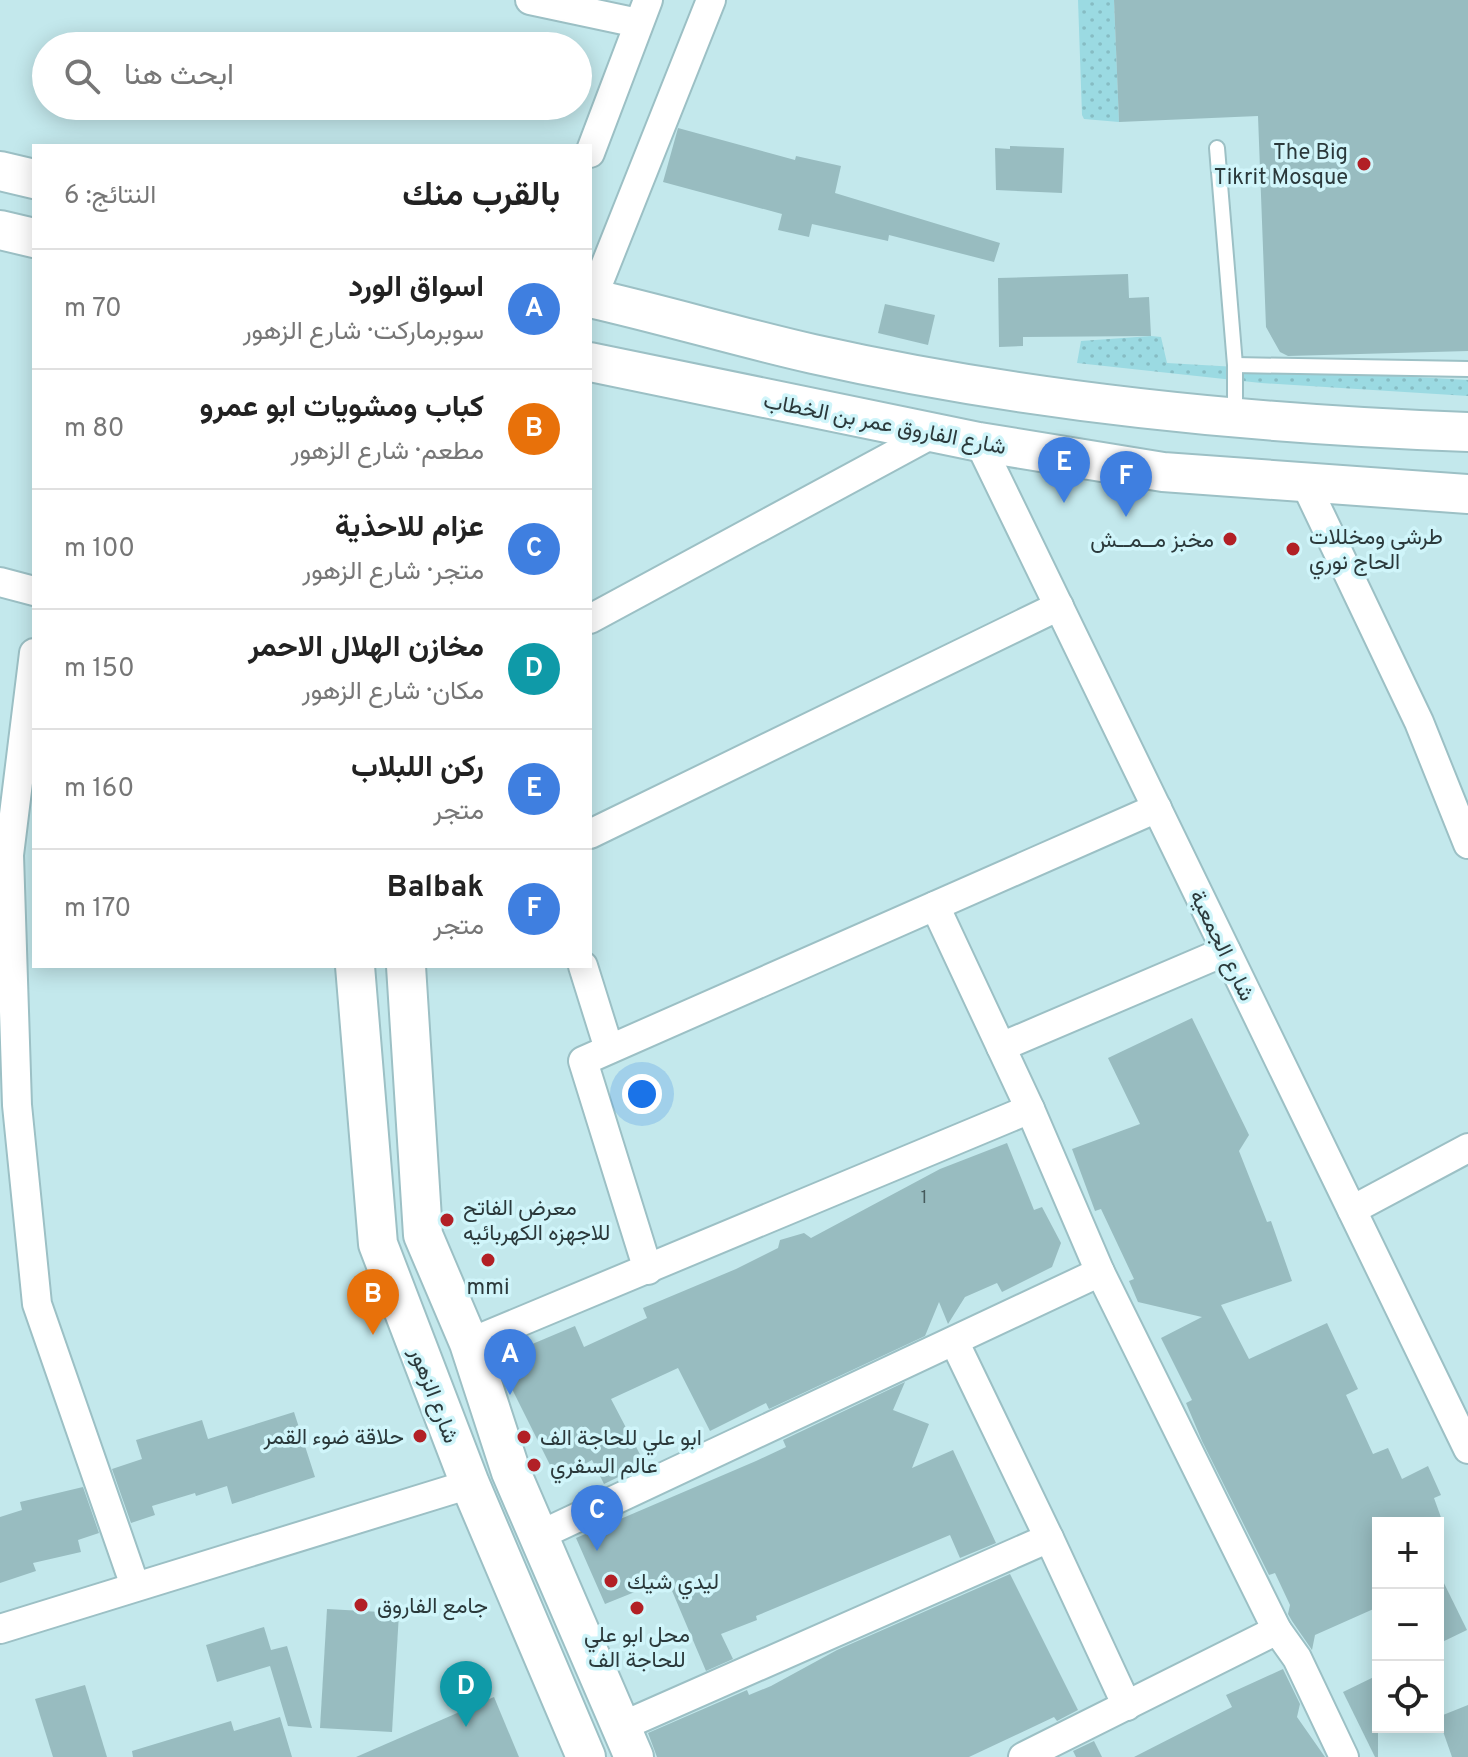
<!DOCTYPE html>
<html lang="ar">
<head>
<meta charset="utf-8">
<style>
  body { margin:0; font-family:Overpass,Vazirmatn,sans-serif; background:#f2f2f2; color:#222; direction:rtl }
  .controls { position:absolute; right:24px; bottom:24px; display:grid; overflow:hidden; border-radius:0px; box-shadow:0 4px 20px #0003 }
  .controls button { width:72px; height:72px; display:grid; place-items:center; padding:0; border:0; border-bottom:2px solid #e0e0e0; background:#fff; color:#222; font:40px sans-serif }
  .you { position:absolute; left:642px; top:1094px; width:28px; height:28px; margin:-20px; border:6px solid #fff; border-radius:50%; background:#1a73e8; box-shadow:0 0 0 12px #1a73e833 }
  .badge { display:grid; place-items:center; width:52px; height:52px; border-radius:50%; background:#7c3aed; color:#fff; font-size:26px; font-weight:700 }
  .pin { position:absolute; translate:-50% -66px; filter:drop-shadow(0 2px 4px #0008) }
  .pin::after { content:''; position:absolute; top:42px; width:28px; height:24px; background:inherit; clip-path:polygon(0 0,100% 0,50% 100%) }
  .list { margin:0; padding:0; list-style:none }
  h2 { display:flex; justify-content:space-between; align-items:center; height:104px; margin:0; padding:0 32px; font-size:34px }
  h2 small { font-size:26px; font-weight:400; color:#767676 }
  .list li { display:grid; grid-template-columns:52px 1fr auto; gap:24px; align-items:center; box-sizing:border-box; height:120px; padding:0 32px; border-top:2px solid #e0e0e0 }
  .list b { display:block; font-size:30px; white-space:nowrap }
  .list p { margin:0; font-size:26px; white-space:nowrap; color:#767676 }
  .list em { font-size:26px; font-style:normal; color:#767676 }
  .icon { flex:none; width:44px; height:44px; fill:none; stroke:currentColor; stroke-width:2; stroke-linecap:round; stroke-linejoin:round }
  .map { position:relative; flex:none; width:1468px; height:1757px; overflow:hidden; direction:ltr }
  .search { position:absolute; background:#fff; box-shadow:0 4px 20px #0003; left:32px; top:32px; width:560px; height:88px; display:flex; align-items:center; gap:20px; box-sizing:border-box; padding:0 28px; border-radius:44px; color:#767676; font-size:30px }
  .panel { position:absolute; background:#fff; box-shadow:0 4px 20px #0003; left:32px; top:144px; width:560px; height:824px; border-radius:0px; direction:rtl }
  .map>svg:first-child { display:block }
  .park { fill:url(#park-dots) }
  .building { fill:#98bcc0 }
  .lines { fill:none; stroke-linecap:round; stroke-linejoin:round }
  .service-casing { stroke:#9cc0c5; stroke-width:18 }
  .minor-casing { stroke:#9cc0c5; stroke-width:32 }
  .secondary-casing { stroke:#9cc0c5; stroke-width:42 }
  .service { stroke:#fff; stroke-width:14 }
  .minor { stroke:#fff; stroke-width:28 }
  .secondary { stroke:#fff; stroke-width:38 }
  .poi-dot { fill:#b22026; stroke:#d0f5fa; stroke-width:3 }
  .labels { text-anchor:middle; stroke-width:7; stroke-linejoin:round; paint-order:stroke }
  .number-label { font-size:18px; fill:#465a5c }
  .poi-label { font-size:22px; fill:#2b393b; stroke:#d0f5fa; text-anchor:start }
  .street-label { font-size:22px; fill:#2b393b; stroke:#d0f5fa }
</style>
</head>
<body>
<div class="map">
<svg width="1468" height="1757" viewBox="0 0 1468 1757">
  <defs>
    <pattern id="park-dots" width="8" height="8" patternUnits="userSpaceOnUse" patternTransform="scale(2)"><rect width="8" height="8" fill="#9bdae2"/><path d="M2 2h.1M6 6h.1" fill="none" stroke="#86bcc3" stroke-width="1.8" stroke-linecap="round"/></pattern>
  </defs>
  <rect width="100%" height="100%" fill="#c3e8ec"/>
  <g class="park">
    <polygon points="1078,0 1114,0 1119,122 1084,119 1082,115"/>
    <polygon points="1151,336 1161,337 1167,363 1468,380 1468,396 1261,383 1077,363 1081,341"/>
  </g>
  <g class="building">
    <polygon points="1114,0 1468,0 1468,351 1288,356 1280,352 1266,327 1258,116 1119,122"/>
    <polygon points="678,128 795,160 796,156 841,166 835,193 1000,243 994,262 889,235 888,241 812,224 809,237 778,230 782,214 663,182"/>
    <polygon points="1010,146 1064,148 1062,193 996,190 995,148 1010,149"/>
    <polygon points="1128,274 1129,298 1149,297 1151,336 1023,337 1023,346 999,347 998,278"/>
    <polygon points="885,304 935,315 928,345 878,333"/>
    <polygon points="1192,1018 1249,1135 1239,1151 1267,1222 1271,1221 1292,1281 1221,1305 1249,1359 1327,1323 1358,1389 1346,1395 1373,1454 1388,1448 1402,1479 1428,1466 1441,1495 1434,1498 1443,1523 1378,1523 1378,1607 1315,1635 1312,1650 1292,1621 1288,1614 1290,1605 1275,1573 1269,1575 1202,1441 1186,1403 1192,1400 1161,1338 1202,1317 1138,1302 1129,1281 1134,1279 1101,1209 1095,1211 1072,1149 1140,1124 1108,1058"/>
    <polygon points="1007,1143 1034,1210 1042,1207 1061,1243 1052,1267 1002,1292 997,1283 965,1297 948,1324 939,1302 925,1336 769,1409 766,1403 710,1431 678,1368 611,1399 645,1464 604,1484 592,1460 557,1479 497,1359 575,1326 584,1347 647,1318 643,1308 736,1269 778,1248 780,1240 804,1233 811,1238 940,1169"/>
    <polygon points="905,1382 893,1410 929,1424 912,1468 953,1450 996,1543 960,1558 950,1535 756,1616 757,1620 721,1634 733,1659 706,1671 667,1579 605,1604 576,1538 756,1461 786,1447 783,1440"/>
    <polygon points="294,1412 315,1477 232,1504 227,1486 196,1496 195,1493 152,1506 155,1515 131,1523 112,1469 142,1459 136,1440 202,1420 208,1439"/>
    <polygon points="83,1487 99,1533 78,1540 81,1552 33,1563 36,1571 0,1583 0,1517 22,1510 20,1502"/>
    <polygon points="1438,1571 1467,1630 1438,1644"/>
    <polygon points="1010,1574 1078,1710 1057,1721 1054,1717 969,1757 657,1757 648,1733 747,1690 749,1695 771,1686 837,1650"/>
    <polygon points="327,1609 399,1613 392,1732 320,1728"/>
    <polygon points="264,1627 271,1650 287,1646 312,1728 288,1726 270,1666 217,1682 206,1645"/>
    <polygon points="1283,1669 1300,1704 1297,1717 1325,1757 1134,1757 1232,1707 1226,1695"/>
    <polygon points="1378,1675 1378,1757 1375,1757 1343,1692"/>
    <polygon points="85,1685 107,1757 53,1757 35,1699"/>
    <polygon points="494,1697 519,1757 356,1757"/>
    <polygon points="1468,1705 1468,1757 1452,1757 1438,1717"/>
    <polygon points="280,1717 292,1757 133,1757 132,1751 231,1721 234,1731"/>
    <polygon points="1094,1741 1102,1757 1076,1757 1073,1751"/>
  </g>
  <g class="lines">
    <g class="service-casing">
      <g id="service">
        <polyline points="1217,148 1235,365 1235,414"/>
        <polyline points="1235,365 1468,369"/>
      </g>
    </g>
    <g class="minor-casing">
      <g id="minor">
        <polyline points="530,0 638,23"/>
        <polyline points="590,153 648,0"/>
        <polyline points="592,299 711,0"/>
        <polyline points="979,442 1468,1449"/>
        <polyline points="1306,485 1419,722 1468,844"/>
        <polyline points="0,582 34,591"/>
        <polyline points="590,619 934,433"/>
        <polyline points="34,653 9,855 17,1105 37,1304 135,1586"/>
        <polyline points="590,834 1059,606"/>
        <polyline points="935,906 1001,1047"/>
        <polyline points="583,966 609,1049"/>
        <polyline points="1030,1109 1100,1272 1277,1630"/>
        <polyline points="1352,1210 1468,1148"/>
        <polyline points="648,1270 583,1061 1157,808"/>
        <polyline points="469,1343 1030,1109 1001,1047 1226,951"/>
        <polyline points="538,1536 1100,1272"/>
        <polyline points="1049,1538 1127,1706"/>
        <polyline points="0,1629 470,1484"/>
        <polyline points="620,1727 1049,1538 955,1343"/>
        <polyline points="1023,1757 1277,1630 1297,1658 1344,1757"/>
      </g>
    </g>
    <g class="secondary-casing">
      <g id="secondary">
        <polyline points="0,171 34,179"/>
        <polyline points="0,230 34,238"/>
        <path d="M590 298C665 315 738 337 813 354 1027 402 1249 424 1468 432"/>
        <polyline points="590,362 979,442 1163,472 1468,494"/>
        <polyline points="355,966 378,1244 470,1484 586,1757"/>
        <polyline points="406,966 423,1235 469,1343 511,1472 634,1757"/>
      </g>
    </g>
    <use href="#service" class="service"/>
    <use href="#minor" class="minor"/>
    <use href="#secondary" class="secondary"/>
  </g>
  <g class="poi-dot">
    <circle cx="1364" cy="164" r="8"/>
    <circle cx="1230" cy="539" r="8"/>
    <circle cx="1293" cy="549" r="8"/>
    <circle cx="447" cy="1220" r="8"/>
    <circle cx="488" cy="1260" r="8"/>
    <circle cx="420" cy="1436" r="8"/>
    <circle cx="524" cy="1437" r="8"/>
    <circle cx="534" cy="1465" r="8"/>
    <circle cx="611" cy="1581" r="8"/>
    <circle cx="361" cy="1605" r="8"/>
    <circle cx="637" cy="1608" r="8"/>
  </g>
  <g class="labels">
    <g class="number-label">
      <text x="924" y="1203">1</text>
    </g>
    <g class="poi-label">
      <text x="1348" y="159" text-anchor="end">The Big<tspan x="1348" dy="25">Tikrit Mosque</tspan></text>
      <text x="1309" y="544">طرشي ومخللات<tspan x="1309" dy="25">الحاج نوري</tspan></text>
      <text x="1214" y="547" text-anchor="end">مخبز مــمــش</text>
      <text x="463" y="1215">معرض الفاتح<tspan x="463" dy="25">للاجهزه الكهربائيه</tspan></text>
      <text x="488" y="1294" text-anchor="middle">mmi</text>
      <text x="404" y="1444" text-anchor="end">حلاقة ضوء القمر</text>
      <text x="540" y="1445">ابو علي للحاجة الف</text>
      <text x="550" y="1473">عالم السفري</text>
      <text x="627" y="1589">ليدي شيك</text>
      <text x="377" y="1613">جامع الفاروق</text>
      <text x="637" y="1642" text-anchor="middle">محل ابو علي<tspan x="637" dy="25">للحاجة الف</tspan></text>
    </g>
    <g class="street-label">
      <text transform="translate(885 423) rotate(11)" y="8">شارع الفاروق عمر بن الخطاب</text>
      <text transform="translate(1223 945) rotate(64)" y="8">شارع الجمعية</text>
      <text transform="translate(435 1395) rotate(69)" y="8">شارع الزهور</text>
    </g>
  </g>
</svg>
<div class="controls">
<button>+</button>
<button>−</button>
<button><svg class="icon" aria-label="locate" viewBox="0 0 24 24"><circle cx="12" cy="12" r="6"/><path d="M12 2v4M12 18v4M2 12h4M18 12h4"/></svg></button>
</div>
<div class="you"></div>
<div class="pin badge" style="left:510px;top:1395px;background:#3f7fe0">A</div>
<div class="pin badge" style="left:373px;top:1335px;background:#e8710a">B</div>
<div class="pin badge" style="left:597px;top:1551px;background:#3f7fe0">C</div>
<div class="pin badge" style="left:466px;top:1727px;background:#0f9aa8">D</div>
<div class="pin badge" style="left:1064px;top:503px;background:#3f7fe0">E</div>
<div class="pin badge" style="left:1126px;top:517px;background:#3f7fe0">F</div>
<div class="search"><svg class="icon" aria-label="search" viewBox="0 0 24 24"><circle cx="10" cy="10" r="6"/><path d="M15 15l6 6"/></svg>ابحث هنا</div>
<section class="panel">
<h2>بالقرب منك<small>النتائج: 6</small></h2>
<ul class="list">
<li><span class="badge" style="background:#3f7fe0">A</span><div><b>اسواق الورد</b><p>سوبرماركت · شارع الزهور</p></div><em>70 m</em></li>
<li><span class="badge" style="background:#e8710a">B</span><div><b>كباب ومشويات ابو عمرو</b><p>مطعم · شارع الزهور</p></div><em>80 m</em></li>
<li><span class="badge" style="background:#3f7fe0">C</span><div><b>عزام للاحذية</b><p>متجر · شارع الزهور</p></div><em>100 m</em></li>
<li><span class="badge" style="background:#0f9aa8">D</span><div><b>مخازن الهلال الاحمر</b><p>مكان · شارع الزهور</p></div><em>150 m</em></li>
<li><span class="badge" style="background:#3f7fe0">E</span><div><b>ركن اللبلاب</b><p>متجر</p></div><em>160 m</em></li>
<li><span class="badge" style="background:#3f7fe0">F</span><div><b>Balbak</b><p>متجر</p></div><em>170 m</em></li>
</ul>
</section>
</div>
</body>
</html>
